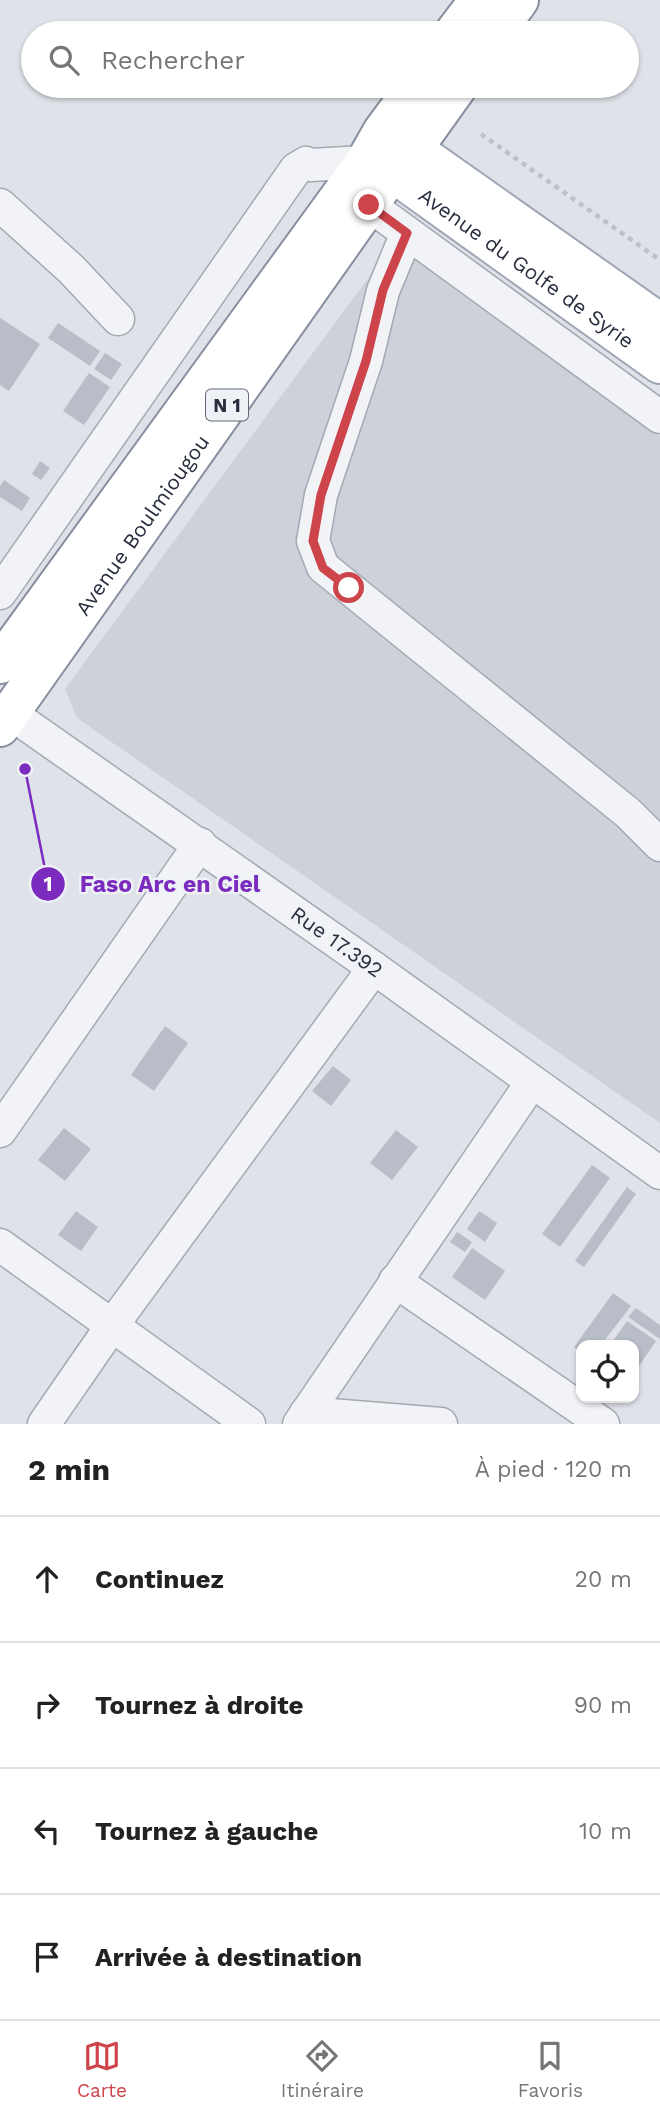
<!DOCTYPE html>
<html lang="fr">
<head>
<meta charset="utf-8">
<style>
  body { margin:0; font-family:"Work Sans",sans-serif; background:#f6f6f6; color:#222 }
  .controls { position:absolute; right:21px; bottom:21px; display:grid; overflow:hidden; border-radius:14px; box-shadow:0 2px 5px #0004 }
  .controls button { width:63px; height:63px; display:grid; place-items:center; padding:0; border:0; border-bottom:2px solid #e0e0e0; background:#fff; color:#222; font:35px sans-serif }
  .stop { position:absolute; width:21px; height:21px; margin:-16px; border:5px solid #cd444b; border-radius:50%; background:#fff }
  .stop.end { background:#cd444b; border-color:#fff; box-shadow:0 2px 7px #0008 }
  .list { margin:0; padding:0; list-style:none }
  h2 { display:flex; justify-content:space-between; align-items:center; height:91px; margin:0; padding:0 28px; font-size:30px }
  h2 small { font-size:23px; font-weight:400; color:#767676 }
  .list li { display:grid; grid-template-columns:46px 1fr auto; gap:21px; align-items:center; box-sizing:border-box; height:126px; padding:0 28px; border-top:2px solid #e0e0e0 }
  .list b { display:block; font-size:26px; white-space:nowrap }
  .list em { font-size:23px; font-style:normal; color:#767676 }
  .icon { flex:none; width:38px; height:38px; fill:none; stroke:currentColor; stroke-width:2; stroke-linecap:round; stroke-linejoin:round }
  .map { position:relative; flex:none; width:660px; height:1424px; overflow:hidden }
  .search { position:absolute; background:#fff; box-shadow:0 2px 5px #0004; left:21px; right:21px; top:21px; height:77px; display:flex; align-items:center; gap:18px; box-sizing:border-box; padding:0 24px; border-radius:38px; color:#767676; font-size:26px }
  .sheet { height:595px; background:#fff }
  nav { display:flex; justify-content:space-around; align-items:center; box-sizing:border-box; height:98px; border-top:2px solid #e0e0e0; background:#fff; font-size:19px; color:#767676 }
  nav a { display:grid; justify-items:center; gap:4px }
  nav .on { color:#cd444b }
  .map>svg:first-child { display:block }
  .built { fill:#cdd1da }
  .building { fill:#b9bdc8 }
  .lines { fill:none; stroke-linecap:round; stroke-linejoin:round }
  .minor-casing { stroke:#a4a8b2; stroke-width:35 }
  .major-casing { stroke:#9ea5b4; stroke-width:42 }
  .highway-casing { stroke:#878e9f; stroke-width:42 }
  .path { stroke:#bdc0c7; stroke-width:4.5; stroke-dasharray:5 5; stroke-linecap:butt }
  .minor { stroke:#f2f3f7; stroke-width:32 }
  .major { stroke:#fff; stroke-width:38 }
  .highway { stroke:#fff; stroke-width:38 }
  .route { stroke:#cd444b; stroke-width:9 }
  .labels { text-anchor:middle; stroke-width:5; stroke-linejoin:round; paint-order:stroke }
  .shield { fill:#eef1f6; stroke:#636876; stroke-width:2 }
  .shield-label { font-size:19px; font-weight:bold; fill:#282e3f }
  .street-label { font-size:21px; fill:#282e3f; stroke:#eef1f6 }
  .leader { fill:none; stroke:#7b2cbf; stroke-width:2.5 }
  .callout-dot { fill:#7b2cbf; stroke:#eef1f6; stroke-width:2.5 }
  .mark-label { font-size:21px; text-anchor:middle; font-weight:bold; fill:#fff }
  .callout-label { font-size:23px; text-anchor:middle; font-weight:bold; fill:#7b2cbf; stroke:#eef1f6; stroke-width:5; stroke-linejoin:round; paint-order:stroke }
</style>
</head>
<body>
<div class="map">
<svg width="660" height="1424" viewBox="0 0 660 1424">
  <rect width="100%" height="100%" fill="#dfe2e8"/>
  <polygon class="built" points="394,243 660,436 660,1123 77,718 65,689"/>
  <g class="building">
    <polygon points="0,318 40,344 9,391 0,385"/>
    <polygon points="58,323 100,351 90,366 48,338"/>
    <polygon points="105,353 122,364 111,380 94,369"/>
    <polygon points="89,373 110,387 84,425 63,411"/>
    <polygon points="40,461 50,468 41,480 32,474"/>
    <polygon points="4,480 30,498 22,511 0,497 0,486"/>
    <polygon points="165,1026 188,1043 154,1091 131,1075"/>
    <polygon points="333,1066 351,1080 331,1106 312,1091"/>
    <polygon points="64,1128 91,1149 65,1181 38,1160"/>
    <polygon points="396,1130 418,1147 392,1180 370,1163"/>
    <polygon points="592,1165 610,1178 560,1247 542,1234"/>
    <polygon points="627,1187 636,1194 584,1267 575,1261"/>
    <polygon points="76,1211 98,1227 81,1251 58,1235"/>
    <polygon points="479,1211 497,1223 485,1242 467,1229"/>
    <polygon points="457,1232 472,1242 465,1252 450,1242"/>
    <polygon points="472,1248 505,1271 485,1300 452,1277"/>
    <polygon points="613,1293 631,1306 601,1345 581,1345 581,1353 574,1347"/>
    <polygon points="636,1308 660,1325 660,1339 628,1317"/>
    <polygon points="627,1321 656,1341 639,1366 634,1362 634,1345 610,1345"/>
  </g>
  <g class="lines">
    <g class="minor-casing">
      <g id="minor">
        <polyline points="0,205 71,269 118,319"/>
        <polyline points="369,205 660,417"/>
        <polyline points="407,233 383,291 366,361 321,495 313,541 323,567 628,813 660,845"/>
        <polyline points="0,593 296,169 306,163 310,165 365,162"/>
        <path id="s1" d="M10 713 374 968 660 1173"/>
        <polyline points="0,1131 200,844"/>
        <polyline points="0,1245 249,1424"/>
        <polyline points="395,1281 603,1424"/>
        <polyline points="306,1413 441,1424"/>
        <polyline points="44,1424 111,1327 374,968"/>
        <polyline points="299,1424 532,1082"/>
      </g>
    </g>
    <g class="major-casing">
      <g id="major">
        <polyline points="384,133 413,149 660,323"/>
        <path id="s2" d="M365 162 392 172 660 364"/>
      </g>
    </g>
    <g class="highway-casing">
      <g id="highway">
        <polyline points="454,33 479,0"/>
        <polyline points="495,33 519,0"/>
        <polyline points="0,664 365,162 382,132 416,86"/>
        <path id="s3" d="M0 727 392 172 413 149 458 86"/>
      </g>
    </g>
    <polyline class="path" points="481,134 660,260"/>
    <use href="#minor" class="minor"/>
    <use href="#major" class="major"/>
    <use href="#highway" class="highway"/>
  </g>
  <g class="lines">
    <polyline class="route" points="349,588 323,568 313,541 321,495 366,361 383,290 407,233 369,205"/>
  </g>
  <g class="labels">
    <rect class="shield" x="206" y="389.5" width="42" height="31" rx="5"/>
    <g class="shield-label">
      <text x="227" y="412">N 1</text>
    </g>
    <g class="street-label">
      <text dy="7" stroke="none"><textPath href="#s2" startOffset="194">Avenue du Golfe de Syrie</textPath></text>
      <text dy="7" stroke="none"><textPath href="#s3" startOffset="247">Avenue Boulmiougou</textPath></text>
      <text dy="7" stroke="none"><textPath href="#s1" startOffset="399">Rue 17.392</textPath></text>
    </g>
  </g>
  <path class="leader" d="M25 769L48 884"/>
  <g class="callout-dot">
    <circle cx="25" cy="769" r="7"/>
    <circle cx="48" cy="884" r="18"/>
  </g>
  <g class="mark-label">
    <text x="48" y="891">1</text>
  </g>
  <g class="callout-label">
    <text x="170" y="892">Faso Arc en Ciel</text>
  </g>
</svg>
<div class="controls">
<button><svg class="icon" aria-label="locate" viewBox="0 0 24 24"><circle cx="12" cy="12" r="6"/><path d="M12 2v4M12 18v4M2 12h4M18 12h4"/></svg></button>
</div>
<div class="stop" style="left:349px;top:588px"></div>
<div class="stop end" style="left:369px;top:205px"></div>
<div class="search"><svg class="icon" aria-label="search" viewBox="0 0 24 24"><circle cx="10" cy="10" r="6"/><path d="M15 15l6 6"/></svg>Rechercher</div>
</div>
<section class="sheet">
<h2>2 min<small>À pied · 120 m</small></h2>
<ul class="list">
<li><svg class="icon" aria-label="ahead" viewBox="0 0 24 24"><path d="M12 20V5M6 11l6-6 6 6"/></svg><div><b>Continuez</b></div><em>20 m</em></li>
<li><svg class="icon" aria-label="right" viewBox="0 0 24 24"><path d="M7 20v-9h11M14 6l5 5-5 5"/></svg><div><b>Tournez à droite</b></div><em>90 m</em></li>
<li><svg class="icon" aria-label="left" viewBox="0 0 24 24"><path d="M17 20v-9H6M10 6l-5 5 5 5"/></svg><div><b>Tournez à gauche</b></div><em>10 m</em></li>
<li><svg class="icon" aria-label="arrive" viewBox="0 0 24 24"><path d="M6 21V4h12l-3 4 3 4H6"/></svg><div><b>Arrivée à destination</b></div></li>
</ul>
</section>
<nav>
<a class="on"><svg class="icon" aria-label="map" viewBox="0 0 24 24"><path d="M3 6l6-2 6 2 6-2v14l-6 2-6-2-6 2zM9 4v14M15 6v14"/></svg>Carte</a>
<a><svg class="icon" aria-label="directions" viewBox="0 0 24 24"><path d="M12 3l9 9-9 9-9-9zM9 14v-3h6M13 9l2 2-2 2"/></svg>Itinéraire</a>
<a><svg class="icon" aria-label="saved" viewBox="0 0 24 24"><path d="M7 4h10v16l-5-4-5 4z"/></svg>Favoris</a>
</nav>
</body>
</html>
